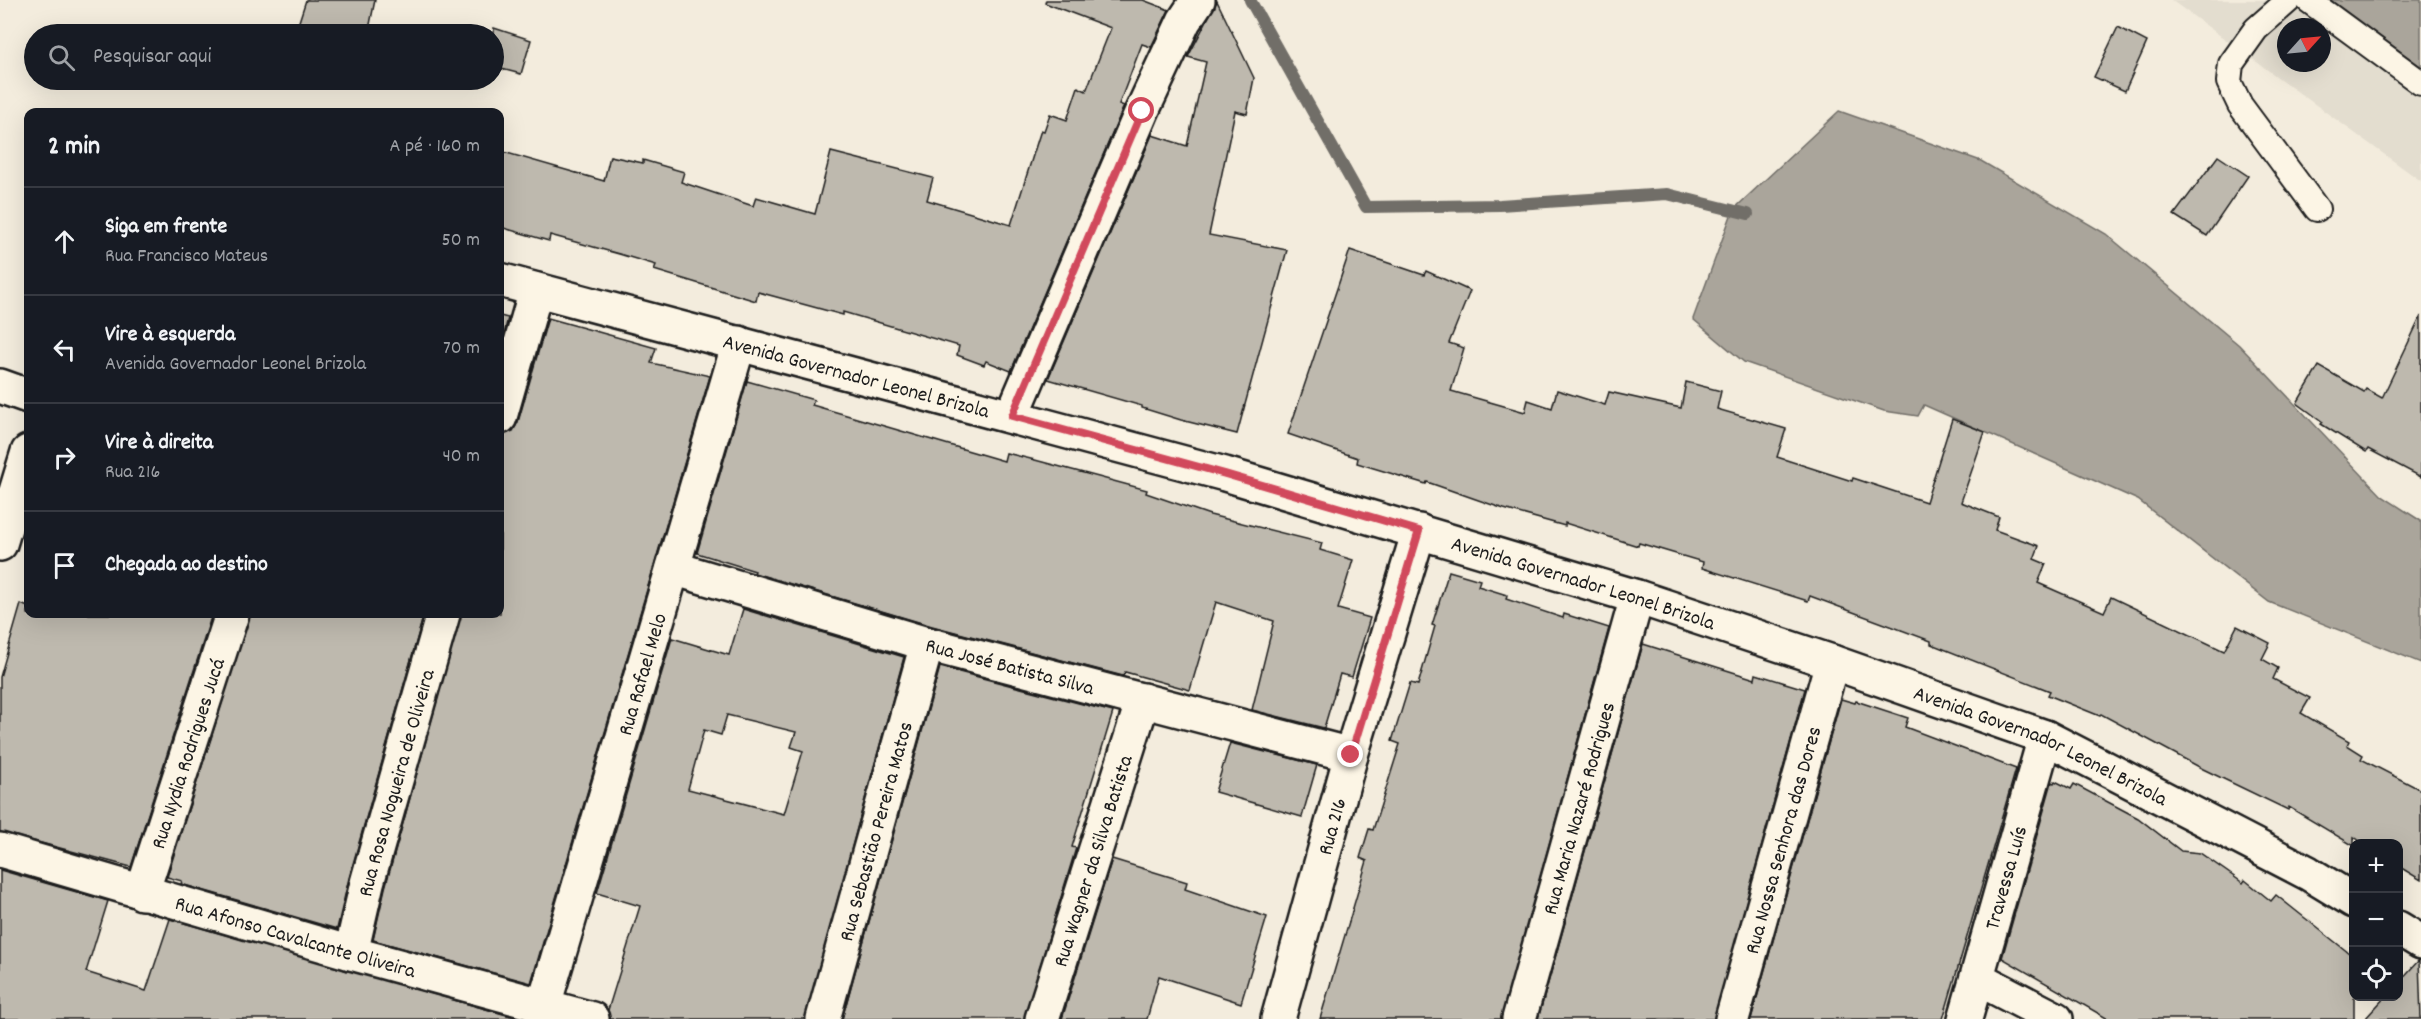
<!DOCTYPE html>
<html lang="pt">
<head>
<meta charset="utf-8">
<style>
  body { margin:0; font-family:Dekko,sans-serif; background:#20242c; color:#f1f3f6 }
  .controls { position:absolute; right:18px; bottom:18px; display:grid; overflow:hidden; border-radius:12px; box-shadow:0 6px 24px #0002 }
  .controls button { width:54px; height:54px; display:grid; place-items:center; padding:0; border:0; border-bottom:2px solid #363941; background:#171b24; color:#f1f3f6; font:30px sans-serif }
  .compass { position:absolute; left:2277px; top:18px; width:54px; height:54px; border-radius:50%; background:#171b24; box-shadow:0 6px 24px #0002; rotate:63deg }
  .stop { position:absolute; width:18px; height:18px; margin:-14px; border:4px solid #d1495b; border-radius:50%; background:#fff }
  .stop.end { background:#d1495b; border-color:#fff; box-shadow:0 2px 6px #0008 }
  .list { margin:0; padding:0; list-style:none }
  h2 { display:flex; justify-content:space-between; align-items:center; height:78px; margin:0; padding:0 24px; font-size:26px }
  h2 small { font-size:20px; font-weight:400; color:#9ea1a6 }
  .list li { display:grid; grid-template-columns:39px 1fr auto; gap:18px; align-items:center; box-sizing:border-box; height:108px; padding:0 24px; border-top:2px solid #363941 }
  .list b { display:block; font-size:22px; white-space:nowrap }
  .list p { margin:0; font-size:20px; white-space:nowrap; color:#9ea1a6 }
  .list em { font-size:20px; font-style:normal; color:#9ea1a6 }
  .icon { flex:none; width:33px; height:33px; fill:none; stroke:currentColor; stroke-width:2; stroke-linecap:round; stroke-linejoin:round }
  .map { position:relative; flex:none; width:2421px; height:1019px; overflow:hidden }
  .search { position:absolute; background:#171b24; box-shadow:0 6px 24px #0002; left:24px; top:24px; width:480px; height:66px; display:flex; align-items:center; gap:15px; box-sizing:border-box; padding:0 21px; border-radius:33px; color:#9ea1a6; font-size:22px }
  .panel { position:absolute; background:#171b24; box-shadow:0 6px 24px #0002; left:24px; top:108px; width:480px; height:510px; border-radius:12px }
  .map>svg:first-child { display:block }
  .built { fill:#e3ddcf; fill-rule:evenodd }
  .water { fill:#aaa59b; stroke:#716e68; stroke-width:1.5 }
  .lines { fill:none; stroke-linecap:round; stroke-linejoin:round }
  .stream { stroke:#716e68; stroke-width:12 }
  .building { fill:#beb9ae; stroke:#1c1c1c; stroke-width:1.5; fill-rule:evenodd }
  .lane-casing { stroke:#1c1c1c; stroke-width:28 }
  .street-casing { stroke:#1c1c1c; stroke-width:38 }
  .secondary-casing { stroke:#1c1c1c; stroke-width:38 }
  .lane { stroke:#fcf5e5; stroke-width:24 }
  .street { stroke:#fcf5e5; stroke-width:33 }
  .secondary { stroke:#fcf5e5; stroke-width:33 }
  .route { stroke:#d1495b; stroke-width:8 }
  .labels { text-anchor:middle; stroke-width:5; stroke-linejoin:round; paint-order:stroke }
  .street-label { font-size:21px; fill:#1c1c1c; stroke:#fcf5e5 }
</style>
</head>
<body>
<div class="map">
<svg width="2421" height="1019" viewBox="0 0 2421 1019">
  <rect width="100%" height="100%" fill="#f3ecdd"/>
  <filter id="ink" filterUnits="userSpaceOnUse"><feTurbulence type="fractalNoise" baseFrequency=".0167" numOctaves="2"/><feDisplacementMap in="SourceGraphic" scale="12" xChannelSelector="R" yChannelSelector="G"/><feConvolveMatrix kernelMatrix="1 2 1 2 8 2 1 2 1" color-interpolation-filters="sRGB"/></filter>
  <g filter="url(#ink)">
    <path class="built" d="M2171 0H2421V181ZM2286 27H2322V63H2286Z"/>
    <g class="water">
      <polygon points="2317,0 2421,0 2421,80"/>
      <polygon points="1839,111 1981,161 2106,234 2239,345 2382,496 2421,521 2421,663 2269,602 2138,500 1924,405 1918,416 1884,411 1744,362 1693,319 1733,210"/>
    </g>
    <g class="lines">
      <polyline class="stream" points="1250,0 1366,207 1500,205 1667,194 1748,214"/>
    </g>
    <g class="building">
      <polygon points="306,0 375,0 368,34 295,34"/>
      <polygon points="1046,0 1143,0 1169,10 1151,47 1142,44 1119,104 1124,106 1011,371 986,361 984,365 957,355 959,346 843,312 843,315 758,292 756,301 654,270 656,265 619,254 550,235 549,241 500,227 500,151 604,181 610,156 643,163 643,160 684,172 681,182 753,206 756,197 815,214 831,152 933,178 927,200 1011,225 1041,130 1044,131 1050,114 1067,120 1078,87 1086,91 1111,28 1045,3"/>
      <polygon points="1217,1 1254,78 1247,114 1235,111 1209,235 1287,250 1237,434 1181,420 1142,408 1142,406 1048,379 1152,135 1187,146 1206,62 1188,57"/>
      <polygon points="2118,27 2147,42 2125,91 2094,77"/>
      <polygon points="494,28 531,40 521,74 494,67"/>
      <polygon points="2218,156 2248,176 2207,236 2174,215"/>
      <polygon points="1350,250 1424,275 1426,271 1470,291 1449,343 1464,348 1451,391 1525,412 1528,400 1552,408 1557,390 1605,405 1609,392 1681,408 1686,382 1721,391 1717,409 1786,429 1777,457 1852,481 1853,478 1926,502 1952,419 1985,432 1961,502 1999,517 1995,530 2039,546 2034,559 2046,564 2038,583 2104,612 2111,597 2224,651 2237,626 2270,643 2262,659 2278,668 2273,679 2310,698 2301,713 2349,741 2347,745 2363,755 2361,759 2421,790 2421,880 2398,866 2398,843 2363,843 2354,837 2354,846 2289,807 2288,810 2203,769 2101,714 2100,716 2048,695 2050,691 1931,644 1931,641 1810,596 1808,601 1702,568 1703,562 1639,543 1638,546 1565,523 1565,526 1504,509 1427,482 1426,484 1357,463 1358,458 1288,434"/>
      <polygon points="500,316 508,318 500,350"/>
      <polygon points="2421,316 2421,477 2368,449 2366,452 2321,424 2323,422 2297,403 2319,366 2364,392 2366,389 2382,398"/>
      <polygon points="548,318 656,348 651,363 710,376 531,983 373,940 385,888 461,614 500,614 500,435 513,431 518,422"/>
      <polygon points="747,381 814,400 812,405 1004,461 1006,453 1035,460 1147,490 1146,493 1210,515 1322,543 1320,550 1353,560 1338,609 1370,618 1352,677 1340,674 1324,728 1252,710 1274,621 1216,602 1190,690 1125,672 1123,676 932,626 754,573 755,571 697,553"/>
      <polygon points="1449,571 1480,580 1478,586 1507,595 1506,599 1563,618 1564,614 1609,628 1501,1019 1320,1019 1367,861 1360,858 1369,829 1373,830 1400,744 1392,741 1410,683 1418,685 1435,626 1432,625"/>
      <polygon points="21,604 28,607 28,614 212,614 131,867 0,832 0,677"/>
      <path d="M743 609 904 657 805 1019H610L608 1010 640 906 597 893 672 638 729 655ZM727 715 796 732 791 747 803 751 784 814 688 789 704 730 721 735Z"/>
      <polygon points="250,614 424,614 349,878 337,929 181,884 182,881 167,877"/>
      <polygon points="1643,644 1755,679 1756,674 1805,689 1714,1019 1538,1019"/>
      <polygon points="940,667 1113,712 1072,847 1076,848 1024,1019 842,1019"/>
      <polygon points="1841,699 1855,703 1856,701 1908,718 1905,727 2016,769 1943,1019 1751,1019"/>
      <polygon points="1230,743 1317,765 1302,817 1215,792"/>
      <polygon points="2055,781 2071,789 2074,784 2138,818 2181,851 2200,853 2243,883 2245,880 2271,901 2276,895 2354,957 2354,1019 2108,1019 2002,958 2052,782 2054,783"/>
      <polygon points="1112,859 1187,882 1185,889 1267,917 1241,1003 1159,976 1147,1019 1062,1019"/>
      <polygon points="0,870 108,901 86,972 146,991 170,919 521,1019 0,1019"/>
      <polygon points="2419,960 2421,1019 2365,1019 2386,996 2398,996 2398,983"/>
    </g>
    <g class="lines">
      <g class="lane-casing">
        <g id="lane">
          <polyline points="2289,0 2256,29 2231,64 2229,82 2240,105 2317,209"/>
          <polyline points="2308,0 2421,83"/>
        </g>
      </g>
      <g class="street-casing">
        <g id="street">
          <polyline points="0,386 28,396"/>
          <polyline points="1012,416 1142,111 1184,21 1198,0"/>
          <polyline points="500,417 536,290"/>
          <path id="s1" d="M673 568 927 644 1351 755"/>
          <path id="s2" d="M0 850 351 953 592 1019"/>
          <path id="s3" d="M142 893 232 614"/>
          <path id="s4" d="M351 953 367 883 443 614"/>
          <polyline points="1977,978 2056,1019"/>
          <path id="s5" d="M544 1005 739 343"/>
          <path id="s6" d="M823 1019 927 644"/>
          <path id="s7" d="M1042 1019 1143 700"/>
          <path id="s8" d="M1278 1019 1351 755 1419 531"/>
          <path id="s9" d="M1519 1019 1637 597"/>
          <path id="s10" d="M1732 1019 1832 662"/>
          <path id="s11" d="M1965 1019 2045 737"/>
        </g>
      </g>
      <g class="secondary-casing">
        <g id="secondary">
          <path id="s12" d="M500 280 1225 474 1637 597 1832 662 2045 737 2308 873 2354 901"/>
          <polyline points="0,544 28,452"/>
          <polyline points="2398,928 2421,942"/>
        </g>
      </g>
      <use href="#lane" class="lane"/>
      <use href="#street" class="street"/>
      <use href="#secondary" class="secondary"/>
    </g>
  </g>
  <g class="lines" filter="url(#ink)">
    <polyline class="route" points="1142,111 1012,416 1225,474 1419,531 1351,755"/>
  </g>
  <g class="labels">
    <g class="street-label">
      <text dy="7" stroke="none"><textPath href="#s12" startOffset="369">Avenida Governador Leonel Brizola</textPath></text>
      <text dy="7" stroke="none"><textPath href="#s12" startOffset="1125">Avenida Governador Leonel Brizola</textPath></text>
      <text dy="7" stroke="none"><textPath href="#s1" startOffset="351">Rua José Batista Silva</textPath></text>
      <text dy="7" stroke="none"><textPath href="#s5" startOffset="345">Rua Rafael Melo</textPath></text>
      <text dy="7" stroke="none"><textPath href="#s12" startOffset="1611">Avenida Governador Leonel Brizola</textPath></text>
      <text dy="7" stroke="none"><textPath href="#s3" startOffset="147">Rua Nydia Rodrigues Jucá</textPath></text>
      <text dy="7" stroke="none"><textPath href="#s4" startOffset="176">Rua Rosa Nogueira de Oliveira</textPath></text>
      <text dy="7" stroke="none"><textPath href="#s9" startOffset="219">Rua Maria Nazaré Rodrigues</textPath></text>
      <text dy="7" stroke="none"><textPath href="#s8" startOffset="200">Rua 216</textPath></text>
      <text dy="7" stroke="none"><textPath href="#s6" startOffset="195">Rua Sebastião Pereira Matos</textPath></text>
      <text dy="7" stroke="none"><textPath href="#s10" startOffset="186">Rua Nossa Senhora das Dores</textPath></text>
      <text dy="7" stroke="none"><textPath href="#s7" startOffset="166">Rua Wagner da Silva Batista</textPath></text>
      <text dy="7" stroke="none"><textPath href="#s11" startOffset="147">Travessa Luís</textPath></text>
      <text dy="7" stroke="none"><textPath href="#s2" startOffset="308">Rua Afonso Cavalcante Oliveira</textPath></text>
    </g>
  </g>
</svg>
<div class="controls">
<button>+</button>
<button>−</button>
<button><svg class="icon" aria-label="locate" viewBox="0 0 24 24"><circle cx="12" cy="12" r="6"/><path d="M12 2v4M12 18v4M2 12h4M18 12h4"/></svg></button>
</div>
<svg class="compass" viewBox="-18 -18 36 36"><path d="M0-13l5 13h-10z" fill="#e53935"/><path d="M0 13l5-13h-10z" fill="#9ea1a6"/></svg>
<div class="stop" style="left:1142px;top:111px"></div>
<div class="stop end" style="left:1351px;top:755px"></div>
<div class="search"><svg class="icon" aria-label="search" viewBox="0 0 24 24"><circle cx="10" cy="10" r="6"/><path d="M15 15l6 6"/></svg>Pesquisar aqui</div>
<section class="panel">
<h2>2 min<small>A pé · 160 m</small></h2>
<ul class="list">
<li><svg class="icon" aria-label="ahead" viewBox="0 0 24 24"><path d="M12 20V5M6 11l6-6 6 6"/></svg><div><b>Siga em frente</b><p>Rua Francisco Mateus</p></div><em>50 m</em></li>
<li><svg class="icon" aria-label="left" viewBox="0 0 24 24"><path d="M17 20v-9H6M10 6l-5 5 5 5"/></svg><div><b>Vire à esquerda</b><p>Avenida Governador Leonel Brizola</p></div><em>70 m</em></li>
<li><svg class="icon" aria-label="right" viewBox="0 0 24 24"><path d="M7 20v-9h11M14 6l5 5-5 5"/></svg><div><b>Vire à direita</b><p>Rua 216</p></div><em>40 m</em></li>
<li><svg class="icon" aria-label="arrive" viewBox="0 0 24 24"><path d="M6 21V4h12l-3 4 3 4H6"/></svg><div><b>Chegada ao destino</b></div></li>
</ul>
</section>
</div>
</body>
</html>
